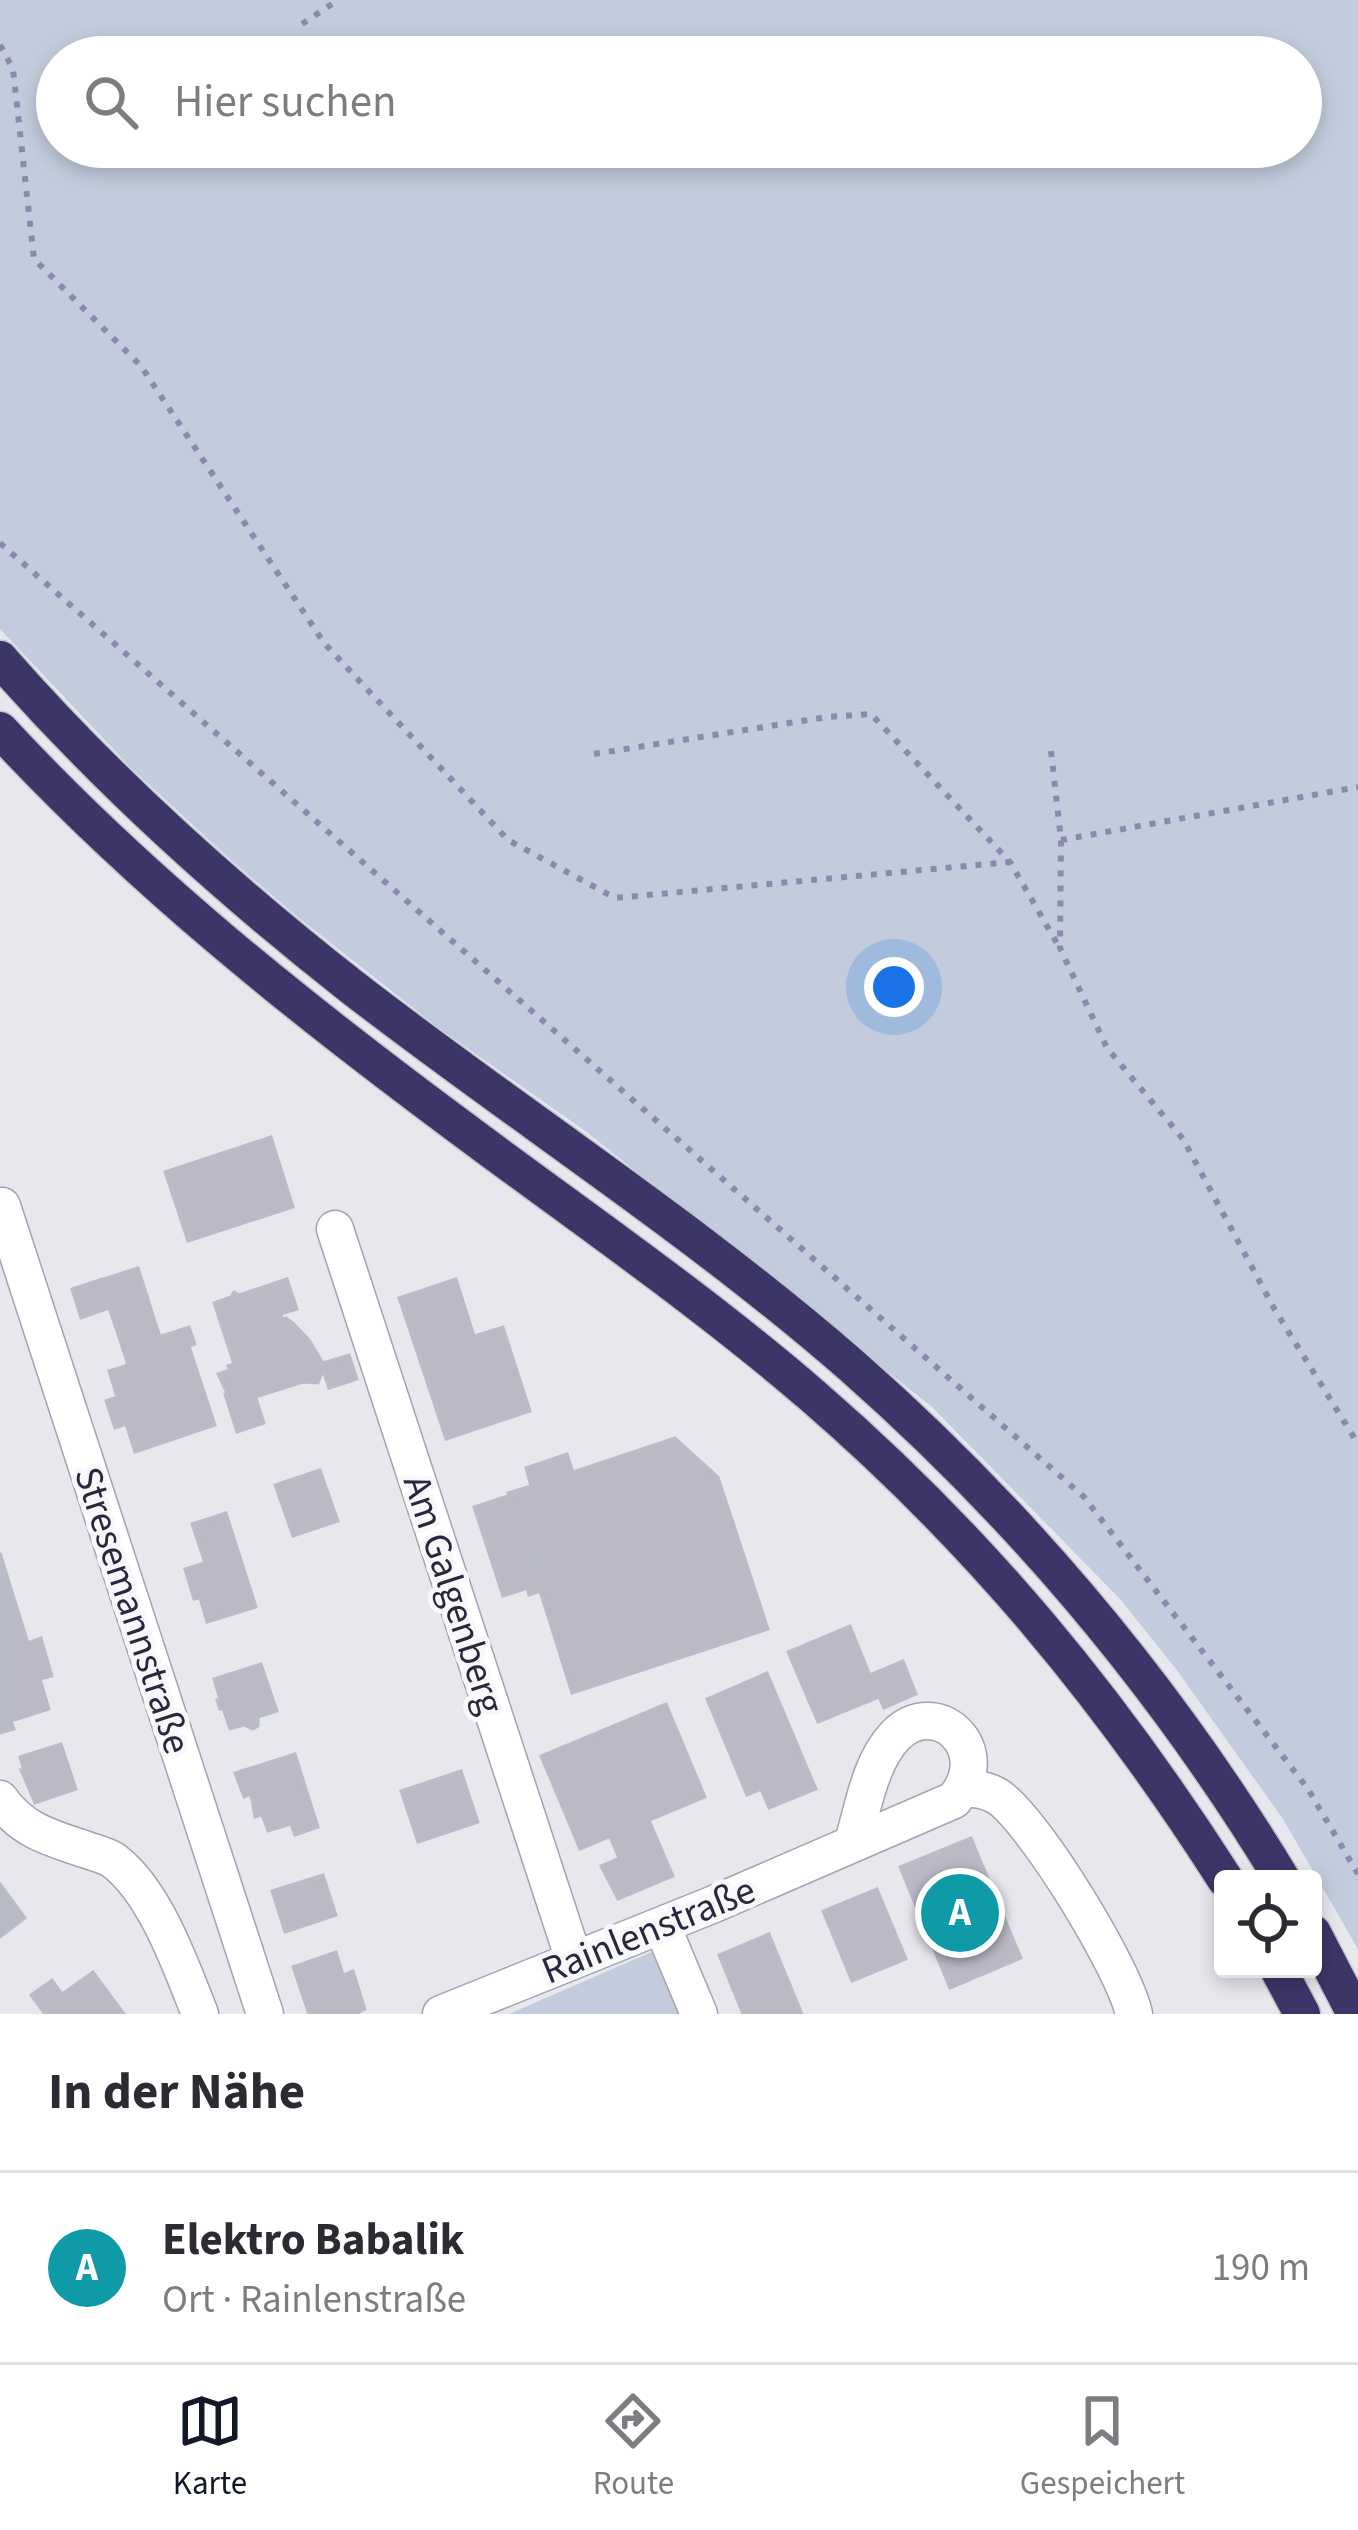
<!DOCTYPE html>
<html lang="de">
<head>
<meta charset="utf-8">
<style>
  body { margin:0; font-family:"Source Sans 3",sans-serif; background:#f2f2f3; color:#2b2b33 }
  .controls { position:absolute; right:36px; bottom:36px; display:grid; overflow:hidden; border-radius:12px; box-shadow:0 6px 18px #0003 }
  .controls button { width:108px; height:108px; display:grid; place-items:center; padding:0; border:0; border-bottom:3px solid #e1e1e2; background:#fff; color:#2b2b33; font:60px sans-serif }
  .you { position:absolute; left:894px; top:987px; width:42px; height:42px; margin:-30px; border:9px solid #fff; border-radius:50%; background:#1a73e8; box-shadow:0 0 0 18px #1a73e833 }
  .badge { display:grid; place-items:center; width:78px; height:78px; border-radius:50%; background:#111827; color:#fff; font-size:39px; font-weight:700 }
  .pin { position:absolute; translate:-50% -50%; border:6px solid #fff; box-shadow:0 3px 12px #0006 }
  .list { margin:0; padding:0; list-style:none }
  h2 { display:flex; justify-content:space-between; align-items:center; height:156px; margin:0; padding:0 48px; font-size:51px }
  h2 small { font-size:39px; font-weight:400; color:#7c7c81 }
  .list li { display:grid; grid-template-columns:78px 1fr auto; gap:36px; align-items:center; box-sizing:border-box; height:192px; padding:0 48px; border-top:3px solid #e1e1e2 }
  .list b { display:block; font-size:45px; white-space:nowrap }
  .list p { margin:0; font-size:39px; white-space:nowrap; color:#7c7c81 }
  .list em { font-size:39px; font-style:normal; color:#7c7c81 }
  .icon { flex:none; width:66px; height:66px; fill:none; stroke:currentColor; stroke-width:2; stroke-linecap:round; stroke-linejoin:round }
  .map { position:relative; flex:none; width:1358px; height:2014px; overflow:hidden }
  .search { position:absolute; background:#fff; box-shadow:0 6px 18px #0003; left:36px; right:36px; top:36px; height:132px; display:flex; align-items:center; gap:30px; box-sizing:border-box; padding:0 42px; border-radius:66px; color:#7c7c81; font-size:45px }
  .sheet { height:348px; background:#fff }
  nav { display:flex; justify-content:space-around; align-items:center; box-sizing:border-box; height:168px; border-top:3px solid #e1e1e2; background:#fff; font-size:33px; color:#7c7c81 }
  nav a { display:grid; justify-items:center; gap:6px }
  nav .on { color:#111827 }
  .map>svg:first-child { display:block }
  .green { fill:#c2ccdc; fill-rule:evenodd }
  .building { fill:#b9bac6; stroke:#babbc7; stroke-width:3 }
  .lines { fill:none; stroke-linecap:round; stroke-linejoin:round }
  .minor-casing { stroke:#a3a2af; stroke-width:39 }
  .highway-casing { stroke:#c3c3c9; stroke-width:39 }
  .path { stroke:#8b8aae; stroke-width:6; stroke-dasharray:6 9; stroke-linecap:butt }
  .minor { stroke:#fff; stroke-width:36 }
  .highway { stroke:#3c3568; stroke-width:36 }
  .labels { text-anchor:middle; stroke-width:10; stroke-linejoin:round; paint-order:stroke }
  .street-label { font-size:39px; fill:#29273f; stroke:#f7f8fa }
</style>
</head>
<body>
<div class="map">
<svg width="1358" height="2014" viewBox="0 0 1358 2014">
  <rect width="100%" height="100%" fill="#e7e7ee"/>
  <g class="green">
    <path d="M0 0H1358V1949L1283 1819 1176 1669 1120 1599 932 1407 584 1130 440 1029 299 918 232 861 132 769 0 629ZM57 57H1301V147H57Z"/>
    <polygon points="654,1951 682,2014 509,2014"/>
  </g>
  <g class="building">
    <polygon points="271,1137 293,1207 188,1241 165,1172"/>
    <polygon points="138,1268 147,1296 109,1308 100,1280"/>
    <polygon points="287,1279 297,1309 281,1314 282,1319 286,1318 294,1324 309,1340 323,1363 349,1355 357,1379 329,1388 323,1370 318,1383 303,1382 256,1397 252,1386 227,1393 218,1374 230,1370 228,1366 234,1364 214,1303 231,1297 234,1292 239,1295"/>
    <polygon points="456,1279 474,1336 503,1327 530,1411 446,1439 399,1298"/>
    <polygon points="100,1280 109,1308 81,1318 72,1289"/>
    <polygon points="147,1296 156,1325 119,1337 109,1308"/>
    <polygon points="156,1325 166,1353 128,1365 119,1337"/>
    <polygon points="189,1327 195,1344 189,1346 215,1425 135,1452 126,1424 115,1428 106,1401 117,1397 109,1371 166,1353 161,1336"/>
    <polygon points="252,1386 264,1423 237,1432 225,1394"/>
    <polygon points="675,1438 718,1477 768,1629 572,1693 540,1591 529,1595 527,1588 537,1585 508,1493 531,1486 526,1468 567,1454 573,1472"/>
    <polygon points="320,1470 338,1521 293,1536 275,1485"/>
    <polygon points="508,1496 537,1585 503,1596 474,1507"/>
    <polygon points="226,1513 256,1607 207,1622 200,1598 194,1599 185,1569 205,1563 192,1524"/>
    <polygon points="0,1553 28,1643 41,1638 52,1676 40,1679 49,1709 11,1721 14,1729 0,1733"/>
    <polygon points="850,1626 870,1675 903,1661 916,1694 884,1708 879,1697 818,1722 788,1652"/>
    <polygon points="261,1664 277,1711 258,1717 258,1726 253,1729 244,1725 230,1729 223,1708 220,1709 217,1700 220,1699 214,1679"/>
    <polygon points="767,1673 816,1789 769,1808 761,1789 747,1795 707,1699"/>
    <polygon points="666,1704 705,1797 580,1849 541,1756"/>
    <polygon points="61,1744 76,1789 35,1803 21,1770 24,1770 20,1757"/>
    <polygon points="295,1754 318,1827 295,1835 291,1824 268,1831 262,1815 255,1817 251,1794 244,1797 235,1773"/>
    <polygon points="461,1771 478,1822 418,1842 401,1791"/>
    <polygon points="649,1820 673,1876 618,1899 601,1866 619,1858 610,1837"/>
    <polygon points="971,1838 1021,1958 950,1988 900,1867"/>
    <polygon points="323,1875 336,1915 285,1932 272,1891"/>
    <polygon points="0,1884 25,1918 0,1937"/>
    <polygon points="877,1889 906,1959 852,1981 823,1911"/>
    <polygon points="769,1934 802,2014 743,2014 719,1955"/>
    <polygon points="336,1952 343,1975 353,1971 365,2009 356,2014 309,2014 293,1967"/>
    <polygon points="93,1972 124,2014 45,2014 31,1995 52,1980 62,1994"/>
  </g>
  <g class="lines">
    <g class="minor-casing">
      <g id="minor">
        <polyline points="2,1206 265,2014"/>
        <polyline points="335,1229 574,1960"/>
        <path d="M964 1788C977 1789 989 1790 1000 1798 1037 1826 1124 1968 1134 2014"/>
        <path d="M0 1799C22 1831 51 1838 87 1850 95 1853 105 1855 113 1860 155 1891 181 1966 200 2014"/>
        <polyline points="662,1926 699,2014"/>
        <path d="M441 2014 714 1904 954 1800C997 1749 936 1694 895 1736 870 1762 863 1808 853 1842"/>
      </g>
    </g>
    <g class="highway-casing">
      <g id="highway">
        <path d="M0 659C106 780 226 888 352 987 517 1115 694 1228 852 1366 1021 1515 1165 1686 1282 1879"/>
        <path d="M0 730C139 880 297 1006 460 1127 579 1216 702 1300 814 1397 979 1540 1108 1696 1225 1879"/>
        <polyline points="1313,1933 1355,2014"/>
        <polyline points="1278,1969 1302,2014"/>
      </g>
    </g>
    <g class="path">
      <polyline points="302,24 338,0"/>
      <polyline points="0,45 13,69 34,259 141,366 324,643 508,840 615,898 1010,862"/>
      <polyline points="0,543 1084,1497 1308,1789 1358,1874"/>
      <polyline points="1051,751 1061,840 1060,948 1107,1048 1183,1139 1275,1310 1358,1444"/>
      <polyline points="594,754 827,717 871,714 1010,862 1058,945"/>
      <polyline points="1061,840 1358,787"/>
    </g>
    <use href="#minor" class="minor"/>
    <use href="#highway" class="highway"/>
  </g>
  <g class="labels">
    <g class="street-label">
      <text transform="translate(455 1594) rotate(72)" y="14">Am Galgenberg</text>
      <text transform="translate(134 1610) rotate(72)" y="14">Stresemannstraße</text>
      <text transform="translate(648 1929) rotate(-22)" y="14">Rainlenstraße</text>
    </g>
  </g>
</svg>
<div class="controls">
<button><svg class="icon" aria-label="locate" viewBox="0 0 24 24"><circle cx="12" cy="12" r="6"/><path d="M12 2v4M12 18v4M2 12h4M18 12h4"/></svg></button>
</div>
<div class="you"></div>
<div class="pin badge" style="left:960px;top:1913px;background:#0f9aa8">A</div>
<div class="search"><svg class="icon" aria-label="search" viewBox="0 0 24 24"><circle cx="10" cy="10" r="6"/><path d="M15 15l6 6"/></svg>Hier suchen</div>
</div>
<section class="sheet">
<h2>In der Nähe<small></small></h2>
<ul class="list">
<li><span class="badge" style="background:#0f9aa8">A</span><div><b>Elektro Babalik</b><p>Ort · Rainlenstraße</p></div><em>190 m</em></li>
</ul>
</section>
<nav>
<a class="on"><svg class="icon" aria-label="map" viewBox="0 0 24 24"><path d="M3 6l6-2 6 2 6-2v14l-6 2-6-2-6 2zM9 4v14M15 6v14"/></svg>Karte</a>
<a><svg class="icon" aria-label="directions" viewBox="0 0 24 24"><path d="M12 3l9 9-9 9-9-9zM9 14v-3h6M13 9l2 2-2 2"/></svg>Route</a>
<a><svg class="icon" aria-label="saved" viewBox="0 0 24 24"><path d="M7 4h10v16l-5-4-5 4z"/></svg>Gespeichert</a>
</nav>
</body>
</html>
